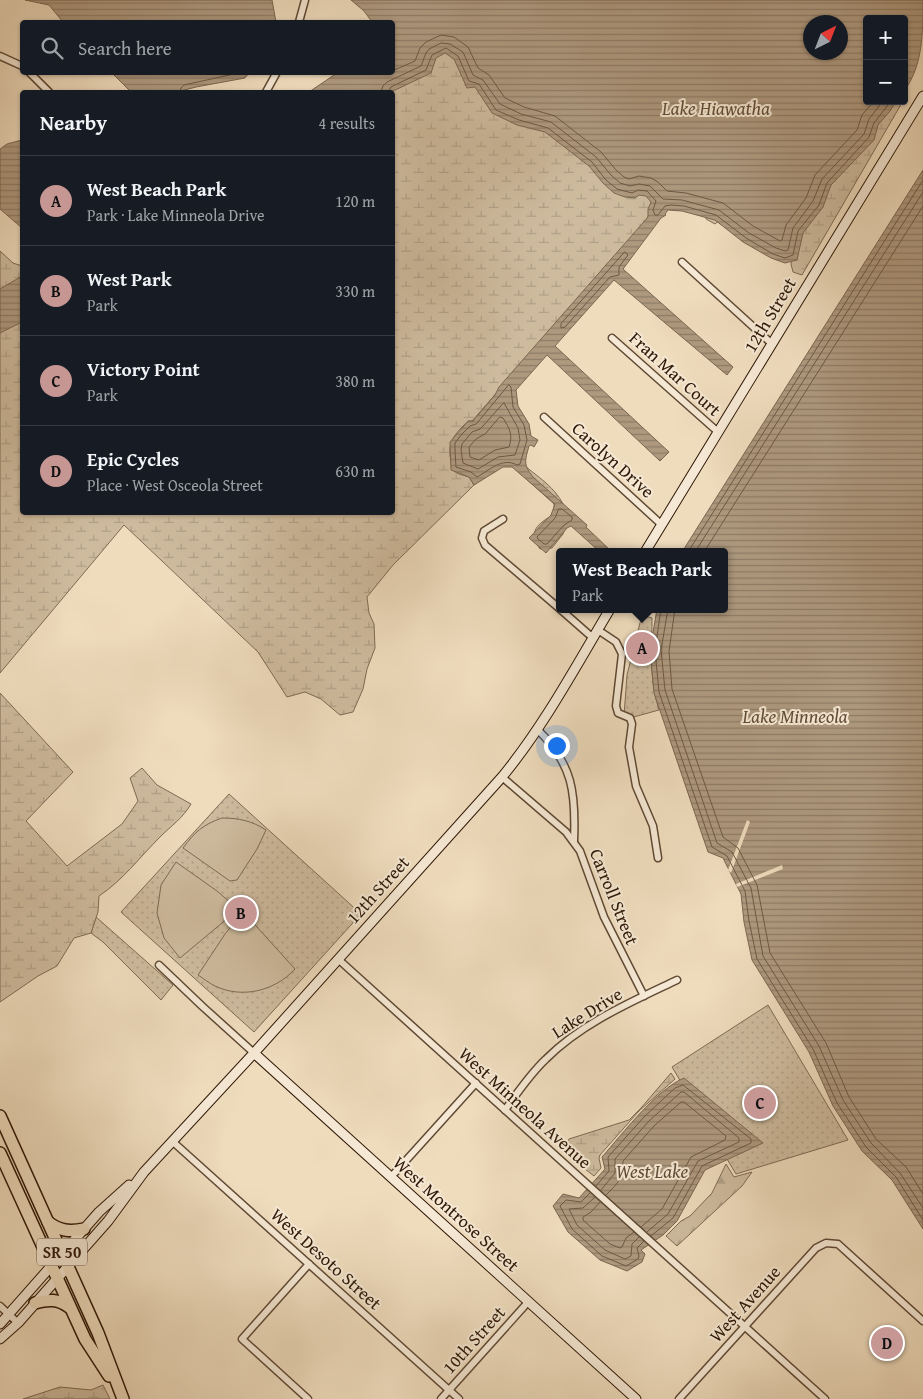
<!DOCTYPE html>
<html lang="en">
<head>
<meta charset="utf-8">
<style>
  body { margin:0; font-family:"Gentium Book Plus",serif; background:#242831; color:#f1f3f6 }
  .controls { position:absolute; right:15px; top:15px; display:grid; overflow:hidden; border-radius:5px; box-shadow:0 1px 4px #0004 }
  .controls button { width:45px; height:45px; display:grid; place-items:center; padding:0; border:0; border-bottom:1px solid #363941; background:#171b24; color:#f1f3f6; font:25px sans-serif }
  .compass { position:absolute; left:803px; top:15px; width:45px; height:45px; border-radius:50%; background:#171b24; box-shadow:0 1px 4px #0004; rotate:42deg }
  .you { position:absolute; left:556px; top:745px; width:18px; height:18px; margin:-12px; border:4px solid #fff; border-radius:50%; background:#1a73e8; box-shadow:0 0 0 8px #1a73e833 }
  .badge { display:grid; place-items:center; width:32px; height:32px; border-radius:50%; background:#c59692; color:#111; font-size:16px; font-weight:700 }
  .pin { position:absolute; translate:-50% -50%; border:2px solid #fff; box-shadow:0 1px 5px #0006 }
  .popup { position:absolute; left:556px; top:548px; width:172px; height:65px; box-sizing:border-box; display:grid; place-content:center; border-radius:5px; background:#171b24; filter:drop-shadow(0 1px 4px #0005); font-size:16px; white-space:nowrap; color:#9ea1a6 }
  .popup b { font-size:19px; color:#f1f3f6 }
  .popup::after { content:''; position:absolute; left:50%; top:100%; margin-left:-10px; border:10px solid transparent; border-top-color:#171b24 }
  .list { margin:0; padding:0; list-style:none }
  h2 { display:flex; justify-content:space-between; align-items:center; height:65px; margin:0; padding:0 20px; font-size:21px }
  h2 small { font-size:16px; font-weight:400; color:#9ea1a6 }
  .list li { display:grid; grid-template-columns:32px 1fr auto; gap:15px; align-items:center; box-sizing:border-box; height:90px; padding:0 20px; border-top:1px solid #363941 }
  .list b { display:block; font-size:19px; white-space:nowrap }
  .list p { margin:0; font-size:16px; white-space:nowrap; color:#9ea1a6 }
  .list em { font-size:16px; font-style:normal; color:#9ea1a6 }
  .icon { flex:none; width:28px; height:28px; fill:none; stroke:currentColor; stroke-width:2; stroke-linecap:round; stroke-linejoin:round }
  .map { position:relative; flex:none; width:923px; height:1399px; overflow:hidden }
  .search { position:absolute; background:#171b24; box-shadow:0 1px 4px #0004; left:20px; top:20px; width:375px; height:55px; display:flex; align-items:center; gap:12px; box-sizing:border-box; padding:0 18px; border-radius:5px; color:#9ea1a6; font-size:19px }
  .panel { position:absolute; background:#171b24; box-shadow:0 1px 4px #0004; left:20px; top:90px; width:375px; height:425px; border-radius:5px }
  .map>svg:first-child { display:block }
  .grass { fill:url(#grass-dots); stroke:#7e6a52 }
  .forest { fill:url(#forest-firs); stroke:#7e6a52 }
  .wetland { fill:url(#wetland-marsh); stroke:#7e6a52 }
  .pitch { fill:#cebb9e; stroke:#7e6a52 }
  .water { fill:url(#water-rules); stroke:#7b654f; fill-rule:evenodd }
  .pier { fill:#efdcbd }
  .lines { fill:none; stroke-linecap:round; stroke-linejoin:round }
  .shore { stroke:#6e5842; stroke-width:1 }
  .street-casing { stroke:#5f4934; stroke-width:9 }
  .secondary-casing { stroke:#2f1806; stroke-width:11 }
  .highway-casing { stroke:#2f1806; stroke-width:14 }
  .street { stroke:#f5e8d4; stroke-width:6 }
  .secondary { stroke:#f5e8d4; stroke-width:9 }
  .highway { stroke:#efdcbd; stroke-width:11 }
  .labels { text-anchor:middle; stroke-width:4; stroke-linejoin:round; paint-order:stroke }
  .shield { fill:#f5e8d4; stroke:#6a5644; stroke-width:1 }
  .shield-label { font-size:16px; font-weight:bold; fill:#2f1806 }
  .street-label { font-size:18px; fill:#2f1806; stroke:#f5e8d4 }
  .water-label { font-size:19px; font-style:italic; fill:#624c36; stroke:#f5e8d4 }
</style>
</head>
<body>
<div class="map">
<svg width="923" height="1399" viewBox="0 0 923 1399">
  <defs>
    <pattern id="grass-dots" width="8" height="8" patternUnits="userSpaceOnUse" patternTransform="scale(1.25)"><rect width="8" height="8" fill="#cebb9e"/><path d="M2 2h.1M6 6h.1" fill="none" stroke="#b1a087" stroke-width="1.8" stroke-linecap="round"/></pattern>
    <pattern id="forest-firs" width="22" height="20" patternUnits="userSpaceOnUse" patternTransform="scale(1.25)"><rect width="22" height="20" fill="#cebb9e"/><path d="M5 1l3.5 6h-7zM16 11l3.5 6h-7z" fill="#b1a087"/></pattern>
    <pattern id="wetland-marsh" width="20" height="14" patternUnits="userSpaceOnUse" patternTransform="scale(1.25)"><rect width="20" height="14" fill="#cebb9e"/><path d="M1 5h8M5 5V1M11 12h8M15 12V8" fill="none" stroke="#b1a087"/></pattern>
    <pattern id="water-rules" width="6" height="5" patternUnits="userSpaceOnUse" patternTransform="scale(1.25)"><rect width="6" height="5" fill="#ae997f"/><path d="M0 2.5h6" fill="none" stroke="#8e7c66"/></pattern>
  </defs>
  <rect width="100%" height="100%" fill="#efdcbd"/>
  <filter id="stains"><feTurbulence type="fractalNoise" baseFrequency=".004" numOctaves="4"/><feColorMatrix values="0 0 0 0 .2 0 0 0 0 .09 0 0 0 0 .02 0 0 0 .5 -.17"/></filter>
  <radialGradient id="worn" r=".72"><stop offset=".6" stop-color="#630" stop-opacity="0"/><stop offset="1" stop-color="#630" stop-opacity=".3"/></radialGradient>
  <g class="grass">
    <path d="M642 615 652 618C652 649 649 680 659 710L630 718 624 716 627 675Z"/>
    <polygon points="229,794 361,914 254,1032 121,912"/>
    <polygon points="96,917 173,985 161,1000 103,942 91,933"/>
    <polygon points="768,1005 848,1140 736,1174 672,1067"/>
  </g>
  <polygon class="forest" points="726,1164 734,1177 752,1172 742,1186 677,1246 666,1236 681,1221 690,1216 712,1193"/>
  <g class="wetland">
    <path d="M434 39 650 192 654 206 642 227 472 421H468C457 432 448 440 450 456 453 473 452 472 469 477L474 485 393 565 367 597 369 613 374 624 375 648 367 669 363 689 353 712 340 715 321 699 305 692 287 697 258 652 124 525 0 673V323L22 312V512H392V92H363L392 72Z"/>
    <polygon points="886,101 903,101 802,275 793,272 791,264 793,255 722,218 715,224 706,219 706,212"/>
    <polygon points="0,251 13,263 22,266 22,296 0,305"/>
    <path d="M525 466C546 483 560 491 569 518L563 534 552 548 540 549C527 531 538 524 554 514V504L513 467Z"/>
    <path d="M0 693 73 772 26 821 67 866 122 824 138 801 130 778 142 768 157 785 191 804C183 818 171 826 160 837 139 858 123 880 99 896L98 912 91 933 74 938 57 966 38 976 0 1002Z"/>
    <polygon points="671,1073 675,1079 639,1111 600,1155 599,1158 601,1168 594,1176 581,1166 566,1145 569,1139 629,1120 641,1108"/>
    <polygon points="103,1385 110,1399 23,1399 60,1387 91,1390"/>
  </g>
  <g class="pitch">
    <path d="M222 818C239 818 252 821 266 830L257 849 237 880 230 881 183 848C195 832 202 825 222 818Z"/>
    <polygon points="176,862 217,891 232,904 233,911 222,923 180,958 164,938 157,913 161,885"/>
    <path d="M240 916H247L295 969C275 991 242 999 215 986 209 983 204 979 198 975L225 934Z"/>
  </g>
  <g class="water">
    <polygon points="25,0 272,0 276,22 63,22 49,5"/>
    <path d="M351 0H923C923 32 923 66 904 91V19H867V101H896L890 111 878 125 874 140 831 185 823 207 803 233 797 260 785 263 771 258 743 242 715 220 682 211 668 210 665 214 666 215 661 218 623 269 733 367 727 375 614 280 555 346 669 452 660 461 547 355 516 390 518 406 529 424 531 436 538 440 534 447 531 445 529 446C525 461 523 464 533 477L587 525 586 527 612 552H600L571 526 567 528 546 553 529 538 551 515 555 504 512 467H503L474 485 469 477 451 470 450 442 468 421H473L495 395 499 387 648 217V209L651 202 646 196 639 195 635 198 625 197 614 193 603 183 589 166 545 132 517 125 492 113 475 87 467 88 454 59 445 53 436 58 431 73 391 92H309L337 73 392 72V22H372L364 11ZM810 22H840V52H810Z"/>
    <polygon points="112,73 249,73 245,78 196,87 177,92 131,92"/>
    <polygon points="22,140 22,228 0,209 0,149 7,144"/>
    <polygon points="923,170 923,1229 892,1180 862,1151 833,1106 809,1052 752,960 744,922 741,894 723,858 708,852 654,693 650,650 657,609 724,609 724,552 682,552"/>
    <polygon points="22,276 22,322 0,333 0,289"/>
    <path d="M684 1078 763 1143 705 1170 677 1221 663 1235 641 1250 645 1254 642 1262 627 1271 600 1260 568 1232 553 1206 563 1194 579 1198 605 1169 602 1157C623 1133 656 1090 684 1078Z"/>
  </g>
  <g class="pier">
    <polygon points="747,820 750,822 731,873 728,870"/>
    <polygon points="782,865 783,869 737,887 736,884"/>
  </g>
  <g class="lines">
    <g class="shore">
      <polyline points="392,71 415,61 420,48 426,42 441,35 454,37 468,47 478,68 489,75 505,98 524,107 555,116 601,152 616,170 624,177 629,179 639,176 651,178 658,182 667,191 686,193 723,203 753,226 780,241 782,240 786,225 806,198 815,175 857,130 862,115 874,101"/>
      <polyline points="180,92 181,88 184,85 243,72"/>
      <polyline points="381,92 383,86 387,82 421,66 426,53 429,49 441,43 450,44 463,52 473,75 483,80 500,104 521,114 551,122 596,157 611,175 620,183 630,186 639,184 650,186 663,199 682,200 719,210 749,233 776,248 785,251 788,250 793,228 813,201 822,179 864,134 869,119 883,101"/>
      <polyline points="388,92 391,87 426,70 432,55 446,48 458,56 469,81 479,84 496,110 519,120 548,128 592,162 606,180 617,189 632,193 638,190 647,191 656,201 653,210 655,215 658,215 665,206 671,205 684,206 716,215 746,238 773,254 785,258 793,255 798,231 819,205 827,183 869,137 874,123 891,101"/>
      <polygon points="625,252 628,255 619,267 619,275 610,277 565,327 561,328 561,324"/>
      <path d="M509 385 511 387 513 407 524 425 527 440 520 464 517 465C502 457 490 470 477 477L471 472 456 467 455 451V443L461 435 470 426 476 424Z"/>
      <polygon points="504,403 518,428 520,440 515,455 498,457 478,469 463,463 461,450 462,444 472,432 480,429"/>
      <path d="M500 417 503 418C510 429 513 435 509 447L495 450 479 460 470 457 469 447 476 439 485 434Z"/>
      <polygon points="559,509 562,509 572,517 572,520 564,525 547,544 544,544 538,539 537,537 555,518"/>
      <polyline points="688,552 923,180"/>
      <polyline points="695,552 923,192"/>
      <polyline points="704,552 923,206"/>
      <polyline points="661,609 655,650 659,692 712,847 727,856 745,891 749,921 757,959 813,1049 837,1103 866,1147 896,1177 923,1220"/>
      <polyline points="668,609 661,650 665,690 717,843 732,852 751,888 763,956 819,1046 843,1100 871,1143 900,1173 923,1208"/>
      <polyline points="675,609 669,651 672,689 723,837 738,848 757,885 770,953 826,1043 849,1097 876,1139 906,1167 923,1194"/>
      <polyline points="596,1186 609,1171 608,1157 644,1117 675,1088 683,1085 751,1139 751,1143 702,1166 673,1218 651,1236"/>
      <polyline points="601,1190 615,1173 615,1159 649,1121 681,1092 684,1092 739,1138 739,1142 698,1161 668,1214 647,1232"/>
      <polyline points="590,1193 581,1202 566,1200 560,1206 572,1229 602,1256 626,1266 638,1259 639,1256 637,1248 644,1241"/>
      <path d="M606 1195C618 1183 623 1179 623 1161L654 1126 681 1102H684L726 1136 725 1140 691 1157 662 1209 641 1227"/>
      <polyline points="595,1197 583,1208 569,1209 577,1225 605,1250 625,1259 631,1256 632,1244 639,1237"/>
      <polyline points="600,1202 591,1212 583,1217 583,1220 610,1244 620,1248 622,1247 626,1238 634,1232"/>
    </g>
    <g class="street-casing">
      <g id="street">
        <polyline points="299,22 305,0"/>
        <polyline points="0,56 22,66"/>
        <polyline points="29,72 49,92"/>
        <polyline points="266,92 277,72"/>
        <polyline points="682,262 771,343"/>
        <polyline points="612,338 718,432"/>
        <polyline points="544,417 662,525"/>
        <polyline points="503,519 484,531 482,538 485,545 560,609"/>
        <polyline points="560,609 593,638"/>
        <polyline points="598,630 616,642 622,654 616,706 618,713 630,718 632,724 629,747 636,786 653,826 658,858"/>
        <path d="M537 729C573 764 576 793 574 841"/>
        <polyline points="502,777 566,832 580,851 604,917 644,996"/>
        <polyline points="338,959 825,1399"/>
        <polyline points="159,965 202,1006 254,1053"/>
        <path d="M505 1110C518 1092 530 1074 546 1059 582 1023 631 1002 677 980"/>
        <polyline points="172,1141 459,1399"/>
        <polyline points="391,1177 476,1083"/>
        <polyline points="0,1306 18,1323"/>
        <polyline points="308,1399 242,1339 309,1264"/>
        <polyline points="441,1399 529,1301"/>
        <polyline points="679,1399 816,1248 826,1243 838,1244 923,1321"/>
      </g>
    </g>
    <g class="secondary-casing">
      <g id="secondary">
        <polyline points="645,552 923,96"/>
        <polyline points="254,1053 636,1399"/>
        <polyline points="0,1324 99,1212 129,1185"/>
        <path d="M0 1339 18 1323 108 1221 144 1172 254 1053 502 777C544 726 576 666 610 609"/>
      </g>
    </g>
    <g class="highway-casing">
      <g id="highway">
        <polyline points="0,1116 98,1333 123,1399"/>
        <polyline points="0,1153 85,1339 109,1376"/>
        <path d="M48 1222C60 1231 69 1232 84 1229"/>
        <path d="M35 1303C49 1299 58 1299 69 1307"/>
      </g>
    </g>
    <use href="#street" class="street"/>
    <use href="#secondary" class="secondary"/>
    <use href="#highway" class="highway"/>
  </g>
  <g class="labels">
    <rect class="shield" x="37" y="1238.5" width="50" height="27" rx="4"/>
    <g class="shield-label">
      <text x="62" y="1258">SR 50</text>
    </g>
    <g class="street-label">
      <text transform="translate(770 315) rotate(-59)" y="6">12th Street</text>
      <text transform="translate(675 374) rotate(42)" y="6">Fran Mar Court</text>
      <text transform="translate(613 460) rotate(42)" y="6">Carolyn Drive</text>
      <text transform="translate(378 890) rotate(-48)" y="6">12th Street</text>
      <text transform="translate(614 897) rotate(68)" y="6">Carroll Street</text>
      <text transform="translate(587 1013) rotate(-32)" y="6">Lake Drive</text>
      <text transform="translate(525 1108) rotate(42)" y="6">West Minneola Avenue</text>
      <text transform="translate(456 1214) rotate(42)" y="6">West Montrose Street</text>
      <text transform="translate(326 1259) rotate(42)" y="6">West Desoto Street</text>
      <text transform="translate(745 1304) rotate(-48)" y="6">West Avenue</text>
      <text transform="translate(474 1340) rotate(-48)" y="6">10th Street</text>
    </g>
    <g class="water-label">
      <text x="716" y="115">Lake Hiawatha</text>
      <text x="795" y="723">Lake Minneola</text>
      <text x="652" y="1178">West Lake</text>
    </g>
  </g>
  <rect width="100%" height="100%" filter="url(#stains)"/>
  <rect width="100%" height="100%" fill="url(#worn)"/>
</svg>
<div class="controls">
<button>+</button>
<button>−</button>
</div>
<svg class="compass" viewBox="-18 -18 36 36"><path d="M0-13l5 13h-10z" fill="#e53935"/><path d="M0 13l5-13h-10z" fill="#9ea1a6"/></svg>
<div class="you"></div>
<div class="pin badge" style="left:642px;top:648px">A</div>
<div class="popup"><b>West Beach Park</b>Park</div>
<div class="pin badge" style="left:241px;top:913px">B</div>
<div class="pin badge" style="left:760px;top:1103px">C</div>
<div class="pin badge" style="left:887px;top:1343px">D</div>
<div class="search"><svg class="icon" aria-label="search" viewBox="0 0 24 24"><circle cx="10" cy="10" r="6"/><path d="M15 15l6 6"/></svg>Search here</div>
<section class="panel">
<h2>Nearby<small>4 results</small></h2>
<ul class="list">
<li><span class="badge">A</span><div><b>West Beach Park</b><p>Park · Lake Minneola Drive</p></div><em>120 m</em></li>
<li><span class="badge">B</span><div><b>West Park</b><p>Park</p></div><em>330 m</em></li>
<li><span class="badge">C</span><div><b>Victory Point</b><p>Park</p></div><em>380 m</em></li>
<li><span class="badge">D</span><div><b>Epic Cycles</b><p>Place · West Osceola Street</p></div><em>630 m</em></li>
</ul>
</section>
</div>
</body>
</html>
